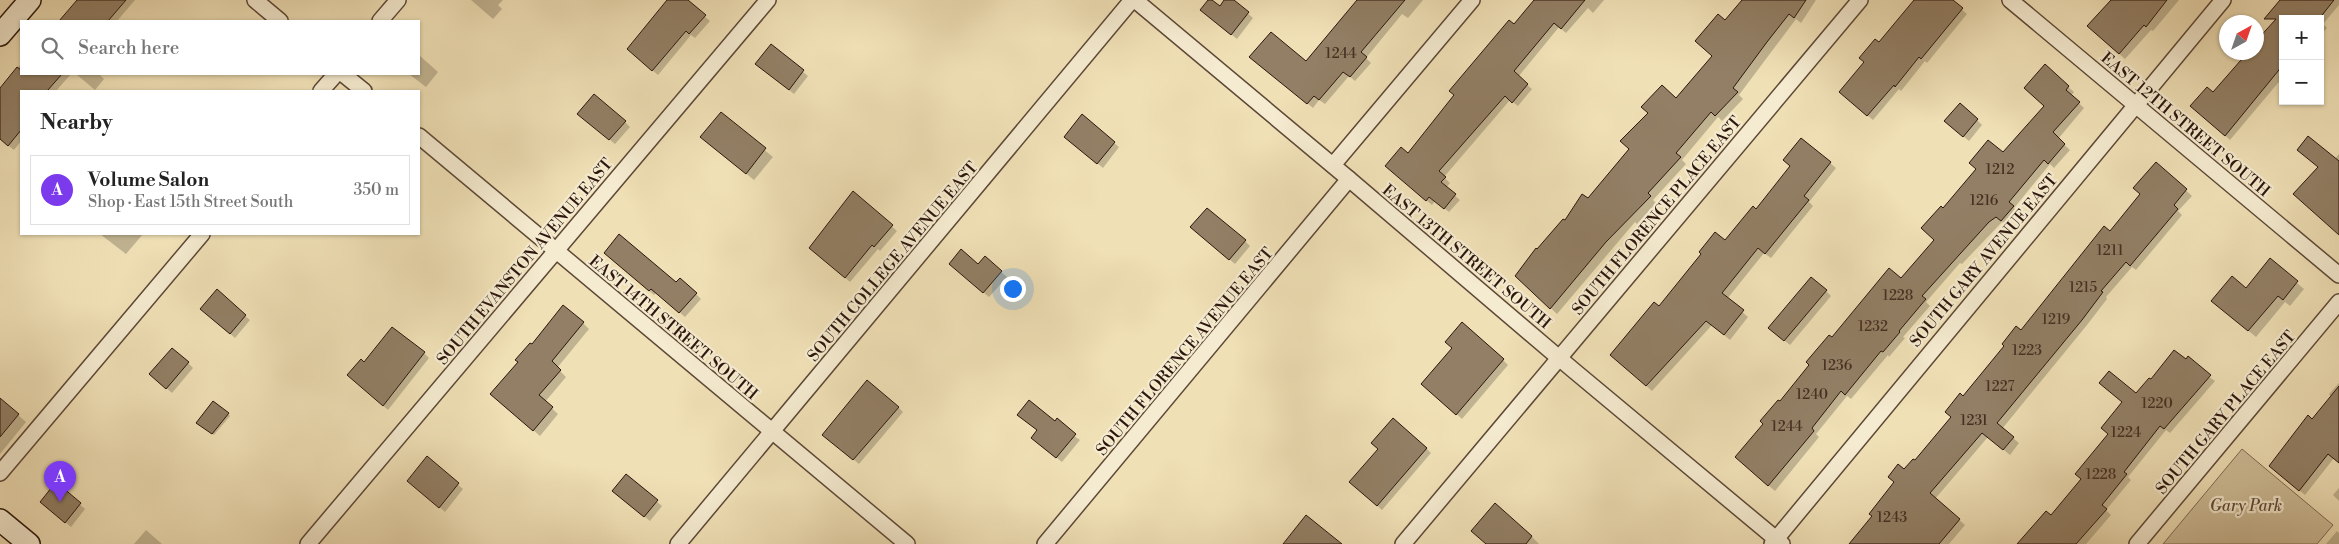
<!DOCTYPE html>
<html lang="en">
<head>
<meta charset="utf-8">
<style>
  body { margin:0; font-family:"Libre Bodoni",serif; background:#f6f6f6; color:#222 }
  .controls { position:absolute; right:15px; top:15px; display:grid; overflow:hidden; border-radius:0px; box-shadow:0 1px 4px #0004 }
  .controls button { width:45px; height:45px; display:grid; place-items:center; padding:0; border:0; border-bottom:1px solid #e0e0e0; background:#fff; color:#222; font:25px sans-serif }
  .compass { position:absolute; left:2219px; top:15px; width:45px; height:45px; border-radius:50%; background:#fff; box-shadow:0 1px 4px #0004; rotate:40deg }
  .you { position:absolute; left:1012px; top:288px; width:18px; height:18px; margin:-12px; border:4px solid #fff; border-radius:50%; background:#1a73e8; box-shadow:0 0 0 8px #1a73e833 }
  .badge { display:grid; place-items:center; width:32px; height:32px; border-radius:50%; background:#7c3aed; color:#fff; font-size:16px; font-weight:700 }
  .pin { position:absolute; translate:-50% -41px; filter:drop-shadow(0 1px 2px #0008) }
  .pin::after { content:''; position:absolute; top:26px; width:18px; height:15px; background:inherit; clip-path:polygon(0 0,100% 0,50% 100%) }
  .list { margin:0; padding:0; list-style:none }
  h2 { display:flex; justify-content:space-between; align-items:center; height:65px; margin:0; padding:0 20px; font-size:21px }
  h2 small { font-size:16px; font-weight:400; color:#767676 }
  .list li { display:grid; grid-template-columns:32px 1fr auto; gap:15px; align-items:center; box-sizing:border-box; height:70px; margin:0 10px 10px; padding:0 10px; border:1px solid #e0e0e0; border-radius:0px }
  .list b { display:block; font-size:19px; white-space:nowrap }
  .list p { margin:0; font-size:16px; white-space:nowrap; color:#767676 }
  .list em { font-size:16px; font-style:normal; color:#767676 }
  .icon { flex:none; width:28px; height:28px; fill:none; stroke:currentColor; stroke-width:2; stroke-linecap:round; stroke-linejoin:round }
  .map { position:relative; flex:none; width:2339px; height:544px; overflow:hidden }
  .search { position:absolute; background:#fff; box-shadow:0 1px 4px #0004; left:20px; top:20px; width:400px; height:55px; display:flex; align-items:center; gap:12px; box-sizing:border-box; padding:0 18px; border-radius:0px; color:#767676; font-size:19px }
  .panel { position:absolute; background:#fff; box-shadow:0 1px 4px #0004; left:20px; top:90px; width:400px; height:145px; border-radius:0px }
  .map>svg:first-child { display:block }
  .green { fill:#cfbe99; stroke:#7e6a53 }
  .shadow { fill:#0003 }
  .building { fill:#927f65; stroke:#2c160d }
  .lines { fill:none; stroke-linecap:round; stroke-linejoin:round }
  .street-casing { stroke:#5d4837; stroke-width:18 }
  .secondary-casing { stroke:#2c160d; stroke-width:24 }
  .street { stroke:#f5ebd0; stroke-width:15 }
  .secondary { stroke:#f5ebd0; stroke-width:21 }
  .labels { text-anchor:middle; stroke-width:4.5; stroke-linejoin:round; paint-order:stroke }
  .number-label { font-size:14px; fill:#463023 }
  .street-label { font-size:16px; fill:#2c160d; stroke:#f5ebd0 }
  .park-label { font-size:16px; font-style:italic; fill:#5d4837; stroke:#f5ebd0 }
</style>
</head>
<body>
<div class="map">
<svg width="2339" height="544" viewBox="0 0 2339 544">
  <rect width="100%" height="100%" fill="#f0e0b6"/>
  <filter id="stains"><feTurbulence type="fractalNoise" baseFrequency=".004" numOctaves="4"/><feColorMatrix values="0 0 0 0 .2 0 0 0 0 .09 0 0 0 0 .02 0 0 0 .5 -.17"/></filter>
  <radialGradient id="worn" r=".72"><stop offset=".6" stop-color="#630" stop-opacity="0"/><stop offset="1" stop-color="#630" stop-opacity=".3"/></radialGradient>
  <polygon class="green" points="2242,449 2333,525 2317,544 2163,544"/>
  <g class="shadow">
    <polygon points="79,0 135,0 117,21 61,21"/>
    <polygon points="471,0 503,0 498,5 502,9 493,19"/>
    <polygon points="668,0 686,0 710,21 695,38 691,35 658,75 633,54"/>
    <polygon points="1209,0 1220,8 1226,0 1232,0 1253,18 1237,39 1207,15"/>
    <polygon points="1359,0 1423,0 1408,18 1402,14 1366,58 1371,63 1355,81 1349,76 1325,104 1319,100 1313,108 1256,62 1306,63"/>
    <polygon points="1536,0 1604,0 1593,13 1588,8 1566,33 1559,27 1518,77 1532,89 1518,106 1510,100 1444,177 1450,183 1446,188 1460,200 1449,212 1435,201 1432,205 1391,171 1408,155"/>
    <polygon points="1743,0 1816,0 1801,23 1796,19 1739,95 1743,99 1722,121 1718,117 1682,160 1686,164 1653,200 1656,203 1637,224 1635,222 1557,314 1523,282 1538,251 1588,200 1713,56 1725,22"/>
    <polygon points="1914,0 1951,0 1967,14 1927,63 1925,61 1901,91 1899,89 1873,120 1845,97"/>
    <polygon points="2112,0 2179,0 2153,31 2151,30 2125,59 2095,32"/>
    <polygon points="2281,0 2339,0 2339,5 2323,24 2327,28 2320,36 2320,19 2283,19 2283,77 2230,140 2197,111 2256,52 2277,20"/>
    <polygon points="771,46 808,76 794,94 762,69"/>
    <polygon points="419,55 438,72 426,87 409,74 419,74"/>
    <polygon points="21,64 21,74 71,74 56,91 21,91 21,141 14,150 0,139 0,90"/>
    <polygon points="2045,66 2074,92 2071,96 2084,108 2058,139 2070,150 2054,168 2050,164 2014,208 2018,213 2007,226 2002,222 1962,264 1960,263 1926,302 1930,306 1903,337 1905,338 1889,357 1888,355 1851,399 1847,396 1816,434 1819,437 1775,491 1742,463 1780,403 1832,339 1901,279 1935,240 1943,209 2003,154 2045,107"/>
    <polygon points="76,74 99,74 104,79 95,90"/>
    <polygon points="721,114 773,157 754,180 710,144"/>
    <polygon points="584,119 625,122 630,127 615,144"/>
    <polygon points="1977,120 1982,125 1969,141 1951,126"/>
    <polygon points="1070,141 1114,143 1119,147 1103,168"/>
    <polygon points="2339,154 2339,234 2335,159"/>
    <polygon points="1830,163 1836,168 1809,202 1813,206 1771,258 1764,253 1727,299 1748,317 1730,340 1712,325 1652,391 1617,360 1659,308 1756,210"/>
    <polygon points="2156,163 2192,196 2178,211 2182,215 2136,270 2132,267 2106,297 2107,299 2087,325 2002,429 2019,443 2010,455 1988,437 1935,499 1965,525 1949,544 1850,544 1873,517 1904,471 1915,462 1952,417 1964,398 2142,195"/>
    <polygon points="853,193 897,231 880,251 878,249 850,282 816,253"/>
    <polygon points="1197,232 1245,241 1250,246 1235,264"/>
    <polygon points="100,234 143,234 126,254"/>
    <polygon points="610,258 676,284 696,294 701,299 685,317 656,293 654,295"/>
    <polygon points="985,258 1007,277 989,297 955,269 978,266"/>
    <polygon points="2270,260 2304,289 2290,306 2285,302 2256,337 2212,301 2246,289"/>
    <polygon points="1826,291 1831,296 1790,345 1775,333"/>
    <polygon points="207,314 245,316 250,320 235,338"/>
    <polygon points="583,323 589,329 557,368 566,377 545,402 558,414 540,436 498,400 519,362 532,346"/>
    <polygon points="1454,348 1503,360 1508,365 1462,419 1428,389"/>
    <polygon points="424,353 429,358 388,410 354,380"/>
    <polygon points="2186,361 2215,381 2170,433 2166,430 2128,477 2131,480 2106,510 2111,515 2086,544 2019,544 2051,517 2083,480 2109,434 2136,395 2151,381"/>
    <polygon points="188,363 193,368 172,393 156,379"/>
    <polygon points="2339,383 2339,462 2334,458 2305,495 2275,471 2331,397 2329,394"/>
    <polygon points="0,399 26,422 0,454"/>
    <polygon points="898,407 903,412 859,464 829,439"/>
    <polygon points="228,414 230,416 214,435 200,425"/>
    <polygon points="1024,420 1055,423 1080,440 1062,462 1037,443 1038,431"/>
    <polygon points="1426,448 1431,453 1382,510 1356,487"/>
    <polygon points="427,458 463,489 445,512 413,485"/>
    <polygon points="626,476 662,506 650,521 619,496"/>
    <polygon points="56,484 85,509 71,527 46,506"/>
    <polygon points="2339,488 2339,501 2333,495"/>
    <polygon points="1495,504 1532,537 1539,544 1486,544"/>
    <polygon points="146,530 162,544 134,544"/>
    <polygon points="2337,531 2339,533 2339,544 2326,544"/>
  </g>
  <g class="building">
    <polygon points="77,0 126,0 108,21 59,21"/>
    <polygon points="667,0 688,0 706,15 689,34 686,31 652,71 627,49"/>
    <polygon points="1208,0 1212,0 1220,6 1224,0 1234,0 1249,12 1231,35 1200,10"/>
    <polygon points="1357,0 1405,0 1361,52 1367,57 1350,77 1343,72 1319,100 1314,96 1307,104 1249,57 1271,32 1306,61"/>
    <polygon points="1534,0 1585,0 1561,29 1554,23 1514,71 1528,84 1512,103 1505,96 1439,171 1446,177 1441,182 1456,194 1444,209 1429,197 1426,201 1385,166 1401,147 1408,153 1454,95 1449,91 1509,20 1514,24"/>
    <polygon points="1742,0 1806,0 1794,18 1789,14 1767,42 1733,88 1738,92 1715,116 1711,112 1676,153 1681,157 1648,193 1651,196 1606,242 1550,309 1515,276 1536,248 1537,249 1563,219 1565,220 1582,194 1588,198 1629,149 1620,141 1648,113 1641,107 1662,85 1676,98 1712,56 1695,41 1718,14 1725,20"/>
    <polygon points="1914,0 1953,0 1963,8 1921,59 1919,57 1895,87 1894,85 1867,116 1839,92 1864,62 1859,58 1875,39 1879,42"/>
    <polygon points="2111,0 2167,0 2146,27 2144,25 2119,54 2087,26"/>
    <polygon points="2280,0 2334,0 2319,19 2283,19 2283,65 2225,136 2190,106 2207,87 2213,92 2248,52 2256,52 2256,41 2276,19 2264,19"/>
    <polygon points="771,44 804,70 789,90 755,64"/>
    <polygon points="2045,64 2069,86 2066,90 2080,102 2053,132 2065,144 2048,164 2044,160 2009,202 2014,206 2001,221 1996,217 1989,222 1922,296 1926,299 1899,331 1900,332 1883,352 1881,351 1845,395 1841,391 1812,428 1814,431 1768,486 1735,457 1763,424 1760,421 1778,400 1780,401 1809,365 1806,362 1829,335 1832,337 1889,268 1901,278 1934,240 1921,228 1941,206 1943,208 1976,169 1969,163 1988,140 2003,152 2044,106 2024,88"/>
    <polygon points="17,67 21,70 21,74 62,74 47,91 21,91 21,130 8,146 0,139 0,88"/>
    <polygon points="594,94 626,121 609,140 577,114"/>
    <polygon points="1960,103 1978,119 1963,137 1944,121"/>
    <polygon points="721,112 766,148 746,174 700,137"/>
    <polygon points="1082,114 1115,142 1097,164 1064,137"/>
    <polygon points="2308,136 2339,161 2339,235 2293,194 2318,167 2297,150"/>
    <polygon points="1801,138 1831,162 1804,196 1809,200 1765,254 1758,248 1722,293 1744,310 1724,335 1706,321 1646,386 1610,355 1654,302 1659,306 1701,254 1699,252 1715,232 1725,240 1753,206 1756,209 1790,166 1783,160"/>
    <polygon points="2156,162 2187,189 2174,205 2178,209 2130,266 2126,262 2101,291 2103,292 2082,320 1997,423 2014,437 2003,450 1982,433 1930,493 1960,519 1939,544 1849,544 1872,516 1869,514 1894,482 1888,477 1898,464 1904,469 1913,459 1915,460 1951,417 1945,412 1960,393 1963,396 2004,346 2002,344 2016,326 2021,330 2104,226 2110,231 2140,194 2133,188"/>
    <polygon points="853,191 893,225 874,247 872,245 845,278 809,248"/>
    <polygon points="1207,208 1246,240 1229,260 1190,227"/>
    <polygon points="619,234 676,282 680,278 697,293 679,313 651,289 649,291 604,253"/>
    <polygon points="961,249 978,264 985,256 1002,271 983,293 949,264"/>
    <polygon points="2270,258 2298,281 2283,300 2278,296 2248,331 2211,301 2232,276 2246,288"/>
    <polygon points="1811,277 1827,290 1784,341 1768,328"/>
    <polygon points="217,289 246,315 230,334 200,309"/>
    <polygon points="563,305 584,322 552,361 561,370 539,395 553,407 533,431 490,394 518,362 515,360 530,343 532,344"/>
    <polygon points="1462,322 1504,359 1456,415 1421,384 1452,348 1445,342"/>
    <polygon points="392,327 425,352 383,406 347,375 361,359 364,362"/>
    <polygon points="172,348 189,362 166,389 149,374"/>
    <polygon points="2174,350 2186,359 2188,356 2211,375 2164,429 2160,426 2124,472 2127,474 2102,505 2107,509 2076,544 2017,544 2046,511 2051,515 2081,479 2075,474 2108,434 2101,428 2122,402 2099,383 2109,371 2136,393 2149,378 2151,379"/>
    <polygon points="867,380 899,407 853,460 822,435"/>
    <polygon points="2339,386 2339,463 2328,454 2299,491 2269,466 2308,415 2312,419"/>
    <polygon points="0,398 19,414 0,437"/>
    <polygon points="1029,400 1055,421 1057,418 1076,434 1056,458 1031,438 1037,430 1017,415"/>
    <polygon points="213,401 229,413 212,434 196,423"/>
    <polygon points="1393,418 1427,448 1377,506 1349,482 1378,449 1371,443"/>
    <polygon points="427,456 459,483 439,508 407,481"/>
    <polygon points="626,474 658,500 644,517 612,491"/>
    <polygon points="56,482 81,503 65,523 40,502"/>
    <polygon points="1495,503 1532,536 1526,544 1486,544 1471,531"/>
    <polygon points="1306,515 1342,544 1283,544"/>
  </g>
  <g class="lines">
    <g class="street-casing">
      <g id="street">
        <polyline points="255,0 280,21"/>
        <polyline points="1135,0 1349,179 1572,369 1782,544"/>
        <polyline points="2010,0 2339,275"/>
        <polyline points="380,21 398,0"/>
        <polyline points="343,74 364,91"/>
        <polyline points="321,91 336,74"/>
        <polyline points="419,136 907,544"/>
        <polyline points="1333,165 1472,0"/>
        <polyline points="0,473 202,234"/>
        <polyline points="308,544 768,0"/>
        <polyline points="678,544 1132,0"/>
        <polyline points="1045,544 1349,179"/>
        <polyline points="1403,544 1860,0"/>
        <polyline points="1772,544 2223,0"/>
        <polyline points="2137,544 2339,302"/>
      </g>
    </g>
    <g class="secondary-casing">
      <g id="secondary">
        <polyline points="0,35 30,0"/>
        <polyline points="0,520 29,544"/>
      </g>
    </g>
    <use href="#street" class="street"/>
    <use href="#secondary" class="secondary"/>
  </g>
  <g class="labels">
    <g class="number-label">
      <text x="1341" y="58">1244</text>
      <text x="2000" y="174">1212</text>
      <text x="1984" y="205">1216</text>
      <text x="2110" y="255">1211</text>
      <text x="2083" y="292">1215</text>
      <text x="1898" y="300">1228</text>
      <text x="2056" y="324">1219</text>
      <text x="1873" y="331">1232</text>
      <text x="2027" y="355">1223</text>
      <text x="1837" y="370">1236</text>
      <text x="2000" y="391">1227</text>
      <text x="1812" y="399">1240</text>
      <text x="2157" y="408">1220</text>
      <text x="1974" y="425">1231</text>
      <text x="1787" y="431">1244</text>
      <text x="2126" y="437">1224</text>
      <text x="2101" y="479">1228</text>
      <text x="1892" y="522">1243</text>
    </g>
    <g class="street-label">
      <text transform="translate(2186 124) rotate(40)" y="6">EAST 12TH STREET SOUTH</text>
      <text transform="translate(1656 215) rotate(-50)" y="6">SOUTH FLORENCE PLACE EAST</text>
      <text transform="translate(1467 256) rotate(40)" y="6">EAST 13TH STREET SOUTH</text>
      <text transform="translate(1983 260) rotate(-50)" y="6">SOUTH GARY AVENUE EAST</text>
      <text transform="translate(524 261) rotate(-50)" y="6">SOUTH EVANSTON AVENUE EAST</text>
      <text transform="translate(892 261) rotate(-50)" y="6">SOUTH COLLEGE AVENUE EAST</text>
      <text transform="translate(674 327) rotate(40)" y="6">EAST 14TH STREET SOUTH</text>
      <text transform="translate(1184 351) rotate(-50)" y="6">SOUTH FLORENCE AVENUE EAST</text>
      <text transform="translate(2225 412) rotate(-50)" y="6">SOUTH GARY PLACE EAST</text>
    </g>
    <g class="park-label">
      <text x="2246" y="511">Gary Park</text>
    </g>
  </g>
  <rect width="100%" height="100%" filter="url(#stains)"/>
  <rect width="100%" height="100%" fill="url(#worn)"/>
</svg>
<div class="controls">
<button>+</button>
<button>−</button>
</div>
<svg class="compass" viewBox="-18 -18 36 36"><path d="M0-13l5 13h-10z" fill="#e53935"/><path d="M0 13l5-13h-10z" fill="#767676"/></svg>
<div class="you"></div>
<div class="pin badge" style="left:60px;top:502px">A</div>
<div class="search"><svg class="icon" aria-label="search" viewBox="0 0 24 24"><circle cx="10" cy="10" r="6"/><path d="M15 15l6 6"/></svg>Search here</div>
<section class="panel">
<h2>Nearby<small></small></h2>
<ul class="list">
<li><span class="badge">A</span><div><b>Volume Salon</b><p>Shop · East 15th Street South</p></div><em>350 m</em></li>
</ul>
</section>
</div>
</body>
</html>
